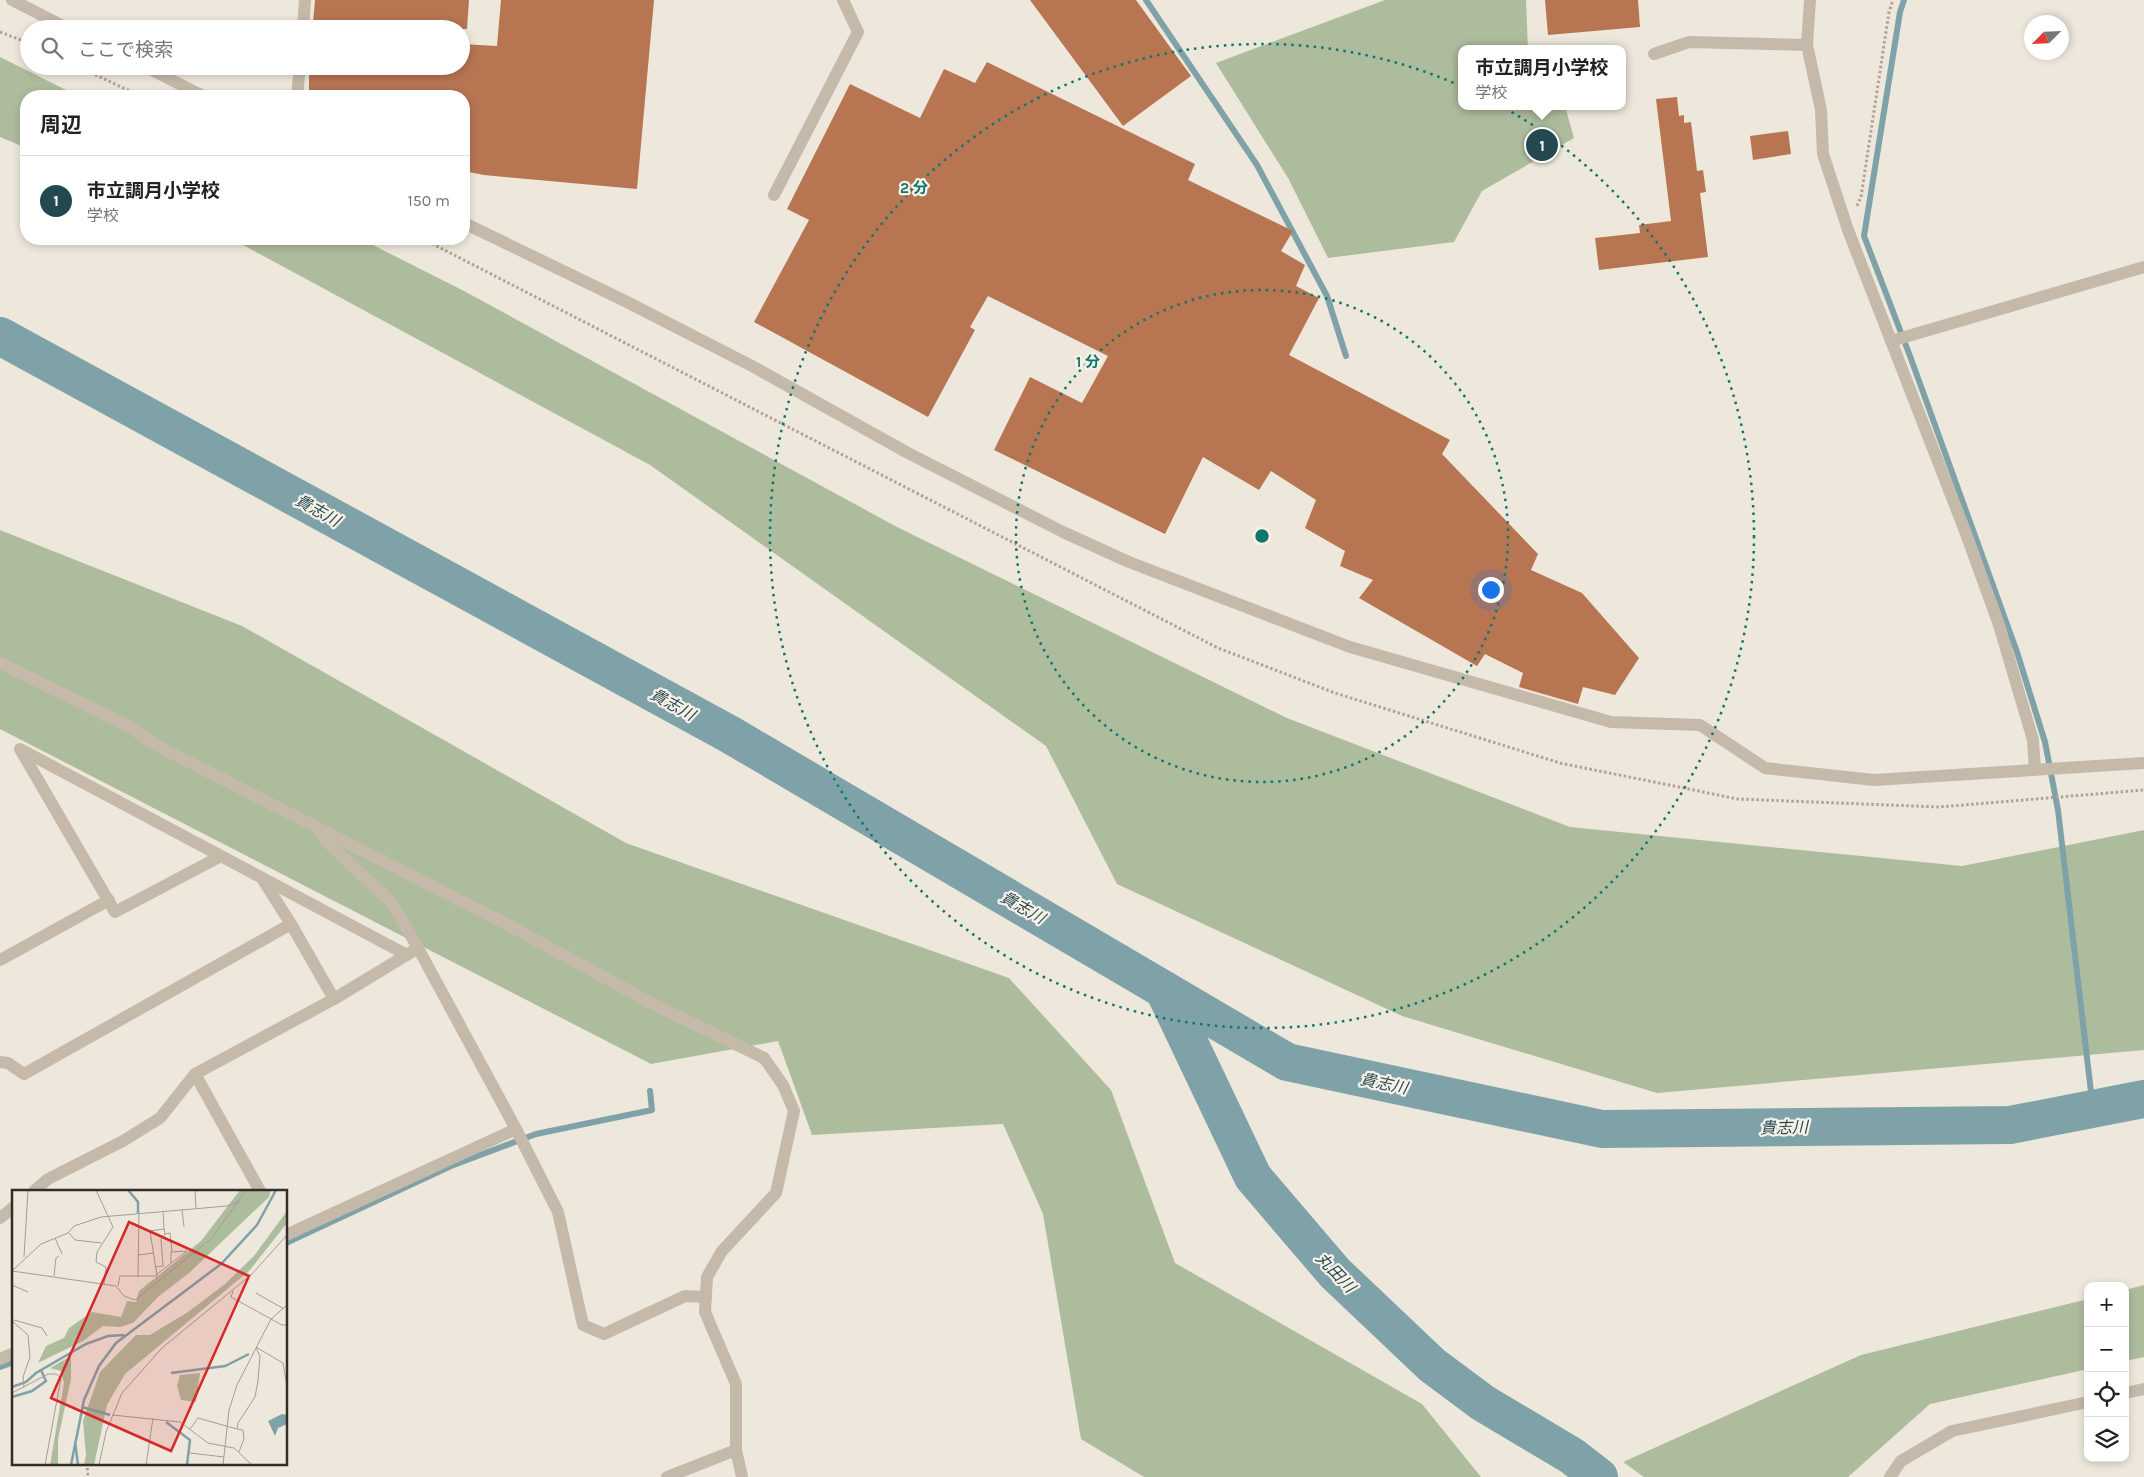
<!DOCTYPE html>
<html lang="ja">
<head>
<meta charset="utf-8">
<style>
  body { margin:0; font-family:Karla,"Noto Sans JP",sans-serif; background:#f2f2f2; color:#222 }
  .controls { position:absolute; right:15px; bottom:15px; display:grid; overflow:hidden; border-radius:10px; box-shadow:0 2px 8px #0003 }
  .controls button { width:45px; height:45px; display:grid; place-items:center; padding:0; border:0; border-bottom:1px solid #e0e0e0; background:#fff; color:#222; font:25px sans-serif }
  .compass { position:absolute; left:2024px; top:15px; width:45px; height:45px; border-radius:50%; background:#fff; box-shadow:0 2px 8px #0003; rotate:246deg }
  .you { position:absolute; left:1490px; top:589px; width:18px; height:18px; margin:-12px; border:4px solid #fff; border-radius:50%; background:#1a73e8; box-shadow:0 0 0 8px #1a73e833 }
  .badge { display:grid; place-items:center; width:32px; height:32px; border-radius:50%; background:#234850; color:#fff; font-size:16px; font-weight:700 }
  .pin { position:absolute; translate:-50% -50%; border:2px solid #fff; box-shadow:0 1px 5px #0006 }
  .popup { position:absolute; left:1458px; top:45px; width:168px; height:65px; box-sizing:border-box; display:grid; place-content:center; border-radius:10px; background:#fff; filter:drop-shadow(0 1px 4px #0005); font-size:16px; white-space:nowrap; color:#767676 }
  .popup b { font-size:19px; color:#222 }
  .popup::after { content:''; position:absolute; left:50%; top:100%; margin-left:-10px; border:10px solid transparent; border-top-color:#fff }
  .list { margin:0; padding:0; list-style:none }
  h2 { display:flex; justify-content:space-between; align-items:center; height:65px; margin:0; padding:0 20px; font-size:21px }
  h2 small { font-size:16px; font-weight:400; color:#767676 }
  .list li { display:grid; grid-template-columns:32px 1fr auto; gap:15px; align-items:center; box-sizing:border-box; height:90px; padding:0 20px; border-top:1px solid #e0e0e0 }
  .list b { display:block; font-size:19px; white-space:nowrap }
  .list p { margin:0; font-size:16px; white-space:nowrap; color:#767676 }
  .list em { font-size:16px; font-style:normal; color:#767676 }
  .icon { flex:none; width:28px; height:28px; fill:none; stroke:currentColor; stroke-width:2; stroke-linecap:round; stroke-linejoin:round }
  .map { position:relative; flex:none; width:2144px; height:1477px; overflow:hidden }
  .search { position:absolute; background:#fff; box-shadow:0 2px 8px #0003; left:20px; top:20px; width:450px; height:55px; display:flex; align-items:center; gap:12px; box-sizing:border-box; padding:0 18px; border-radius:28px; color:#767676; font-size:19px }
  .panel { position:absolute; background:#fff; box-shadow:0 2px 8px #0003; left:20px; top:90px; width:450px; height:155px; border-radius:20px }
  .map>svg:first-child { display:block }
  .green { fill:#aebc9e }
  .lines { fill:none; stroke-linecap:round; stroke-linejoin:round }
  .stream { stroke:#7fa2a8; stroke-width:6 }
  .river { stroke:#7fa2a8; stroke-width:38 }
  .building { fill:#b77552 }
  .path { stroke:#b1a394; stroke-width:3; stroke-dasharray:2.5 2.5; stroke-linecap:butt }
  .minor { stroke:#c5b9aa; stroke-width:12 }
  .ring { fill:none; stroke:#0f766e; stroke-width:2.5; stroke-dasharray:2.5 5 }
  .labels { text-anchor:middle; stroke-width:4.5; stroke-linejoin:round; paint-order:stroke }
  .water-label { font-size:16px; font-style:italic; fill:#234850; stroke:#f7f1e8 }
  .inset-river { fill:none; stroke:#7fa2a8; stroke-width:2.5 }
  .inset-road { fill:none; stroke:#a39d94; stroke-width:1 }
  .view { fill:#d62828; fill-opacity:0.15; stroke:#d62828; stroke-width:2.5 }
  .inset-edge { fill:none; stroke:#332d28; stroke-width:2.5 }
  .centre { fill:#0f766e; stroke:#f7f1e8; stroke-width:2.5 }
  .ring-label { font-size:15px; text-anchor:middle; font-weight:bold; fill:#0f766e; stroke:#f7f1e8; stroke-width:4.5; stroke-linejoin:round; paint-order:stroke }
</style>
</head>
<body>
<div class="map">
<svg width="2144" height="1477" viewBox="0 0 2144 1477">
  <rect width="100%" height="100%" fill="#eee8dc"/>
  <g class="green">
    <polygon points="1385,0 1526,0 1528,49 1462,49 1462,106 1565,106 1574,138 1482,191 1454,242 1328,258 1288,178 1216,63"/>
    <polygon points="0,57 78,96 26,96 26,148 0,137"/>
    <polygon points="232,239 361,239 466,292 897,527 1287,718 1570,827 1962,866 2144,830 2144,1050 1657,1093 1402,1016 1117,884 1046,746 650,465"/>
    <polygon points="0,530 242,626 626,843 1009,978 1111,1090 1175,1263 1422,1404 1481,1477 1144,1477 1081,1439 1043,1214 1003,1124 812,1135 778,1041 651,1064 0,729"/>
    <polygon points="2144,1285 2144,1357 2125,1361 2125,1290"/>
    <polygon points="2088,1299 2088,1369 1930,1404 1848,1477 1644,1477 1623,1462 1861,1355"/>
  </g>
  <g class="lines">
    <g class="stream">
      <polyline points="1146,0 1257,165 1327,296 1346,356"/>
      <polyline points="1904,0 1900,12 1864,236 1910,356 2017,652 2045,742 2058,810 2093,1109"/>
      <polyline points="286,1243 451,1166 536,1134 652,1110 650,1091"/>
      <polyline points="0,1367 14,1362"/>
    </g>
    <g class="river">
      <polyline points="0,336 729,734 1287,1062 1602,1129 2010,1125 2144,1099"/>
      <polyline points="1164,990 1253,1177 1335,1273 1432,1365 1483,1403 1572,1456 1599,1477"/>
    </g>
  </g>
  <g class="building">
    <polygon points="315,0 469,0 467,29 382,29 313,23"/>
    <polygon points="501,0 654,0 637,189 484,175 464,171 464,96 309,96 309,66 461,66 461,44 497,46"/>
    <polygon points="1030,0 1136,0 1191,76 1123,126"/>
    <polygon points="1545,0 1638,0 1640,27 1548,35"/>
    <polygon points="987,62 1195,164 1188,180 1293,231 1281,251 1305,265 1296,286 1319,298 1289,355 1450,440 1442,454 1538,554 1531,570 1582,593 1639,658 1615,695 1583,687 1578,704 1519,687 1523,673 1485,654 1477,666 1359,598 1373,580 1340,566 1345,551 1305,528 1316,500 1271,471 1259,490 1203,457 1165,534 994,450 1030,377 1082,403 1108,356 988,296 970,327 975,330 928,417 754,322 809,220 787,209 850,84 920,118 944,69 975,83"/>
    <polygon points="1677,97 1679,116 1684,115 1684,123 1691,122 1697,171 1703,170 1706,192 1700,193 1708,257 1599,270 1595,238 1640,233 1639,225 1671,221 1656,99"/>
    <polygon points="1788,131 1791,154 1753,160 1750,136"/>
  </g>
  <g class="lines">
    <g class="path">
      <polyline points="0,32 29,43"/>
      <polyline points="77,66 140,96"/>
      <polyline points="1857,206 1861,197 1889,12 1893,0"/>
      <polyline points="423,239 1218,648 1335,693 1560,763 1738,799 1939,807 2144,790"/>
      <polyline points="87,1463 88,1477"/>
    </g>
    <g class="minor">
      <polyline points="12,0 69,29"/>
      <polyline points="1810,0 1807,45 1821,110 1823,154 1848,230 1965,531 1999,625 2033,740 2035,770"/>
      <polyline points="303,29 305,0"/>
      <polyline points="1654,54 1689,42 1807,45"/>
      <polyline points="144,66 203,96"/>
      <polyline points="291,96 297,96 300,66"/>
      <polyline points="774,195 858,32 843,0"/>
      <polyline points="464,223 625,301 752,366 908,453 1063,532 1129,562 1350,647 1611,722 1700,725 1765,768 1874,780 2144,763"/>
      <polyline points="1891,341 2144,267"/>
      <polyline points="0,663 130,727 154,744 508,925 655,1005 764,1058 783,1085 794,1111 776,1193 722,1251 707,1277 705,1312 736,1384 736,1450 742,1477"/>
      <polyline points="321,833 327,842 392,903 418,948"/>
      <polyline points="221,856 115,912 20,749 407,955"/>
      <polyline points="263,880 291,924"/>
      <polyline points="0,960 109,900"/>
      <polyline points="0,1062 8,1063 24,1074 291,924 334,999"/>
      <polyline points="195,1074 260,1191"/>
      <polyline points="34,1191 48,1179 123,1141 160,1118 195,1074 334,999 418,948 516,1129 558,1212 583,1325 604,1334 685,1296 706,1297"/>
      <polyline points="0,1218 14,1207"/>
      <polyline points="286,1235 516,1129"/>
      <polyline points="0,1359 14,1353"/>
      <polyline points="2125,1393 2144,1389"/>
      <polyline points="667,1477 736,1450"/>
      <polyline points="1890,1477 1901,1461 1952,1431 2088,1402"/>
    </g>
  </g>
  <g class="ring">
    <circle cx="1262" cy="536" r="246"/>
    <circle cx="1262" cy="536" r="492"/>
  </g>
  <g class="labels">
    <g class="water-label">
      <text transform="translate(318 510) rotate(29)" y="6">貴志川</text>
      <text transform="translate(673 704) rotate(29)" y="6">貴志川</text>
      <text transform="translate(1023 907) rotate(30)" y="6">貴志川</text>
      <text transform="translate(1384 1083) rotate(12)" y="6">貴志川</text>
      <text transform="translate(1784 1127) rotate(-1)" y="6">貴志川</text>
      <text transform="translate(1336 1272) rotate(46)" y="6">丸田川</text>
    </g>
  </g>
  <g transform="translate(12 1190)">
    <rect width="275" height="275" fill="#eee8dc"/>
    <path d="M228 0H259L257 7 177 83 146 107 121 133 108 137 91 136 71 151 26 173 34 156 52 148 57 138 80 122 109 127 115 111 124 112 127 101 189 51ZM275 21V33L237 81 113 184 95 215 82 275H72L74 265 71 231 88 182 124 145H138L176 122 213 94 242 66ZM59 166V189L46 249V275H38L52 193 49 181 38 178ZM188 183 184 212 169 210 165 196 168 185Z" fill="#aebc9e"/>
    <path d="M270 224 275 225V234L266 238 263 246 256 231Z" fill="#7fa2a8"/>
    <path class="inset-river" d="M116 0 126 12V23M159 183 213 176 237 164M0 197 14 192 24 183 74 154 96 146 112 145M0 207 20 201 34 191 29 180M70 217 98 225M154 232 178 250 175 275M63 252 66 275M59 275 72 210 87 176 104 153 209 74 245 35 264 0"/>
    <path class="inset-road" d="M84 0 101 37 85 62 84 72 94 77 92 94M183 0 184 18M170 19 172 37M152 39 153 44 158 43 160 62M57 43 63 50 89 53M43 48 50 64M126 65 142 63M12 67 16 0M144 77 151 76 149 49 153 44M0 81 104 96 112 106 123 110 200 48 234 0M0 81 29 54 56 43 62 36 89 27 215 16 228 11M145 84 175 61 159 62V73M42 86 44 68 47 66M126 87 127 23M0 95 16 102M106 96 108 86H145L138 41 152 39 151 21M221 101 219 107 270 135H275M244 103 272 119M2 130 30 138 35 146M0 131 16 145 18 167 11 187 12 197M244 157 271 173 275 196M0 203 36 184H44L49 188 33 275M100 225 168 232 196 253 222 258 240 275M178 239 186 228 225 239M227 262 232 249 231 240 225 239 226 233 243 207 246 191 248 166 244 158M178 263 212 267M87 275 94 242 110 203 150 158 240 84 275 45M134 275 141 228M211 275 217 220 225 195 259 129 275 115"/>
    <path class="view" d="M117 32 237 86 159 261 39 208Z"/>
    <rect width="275" height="275" class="inset-edge"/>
  </g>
  <circle cx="1262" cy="536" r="8" class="centre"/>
  <g class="ring-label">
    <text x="914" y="193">2 分</text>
    <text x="1088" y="367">1 分</text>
  </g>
</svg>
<div class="controls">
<button>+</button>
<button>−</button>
<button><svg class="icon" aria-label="locate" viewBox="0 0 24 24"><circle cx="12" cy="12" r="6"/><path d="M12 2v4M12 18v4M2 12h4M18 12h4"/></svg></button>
<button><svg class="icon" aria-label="layers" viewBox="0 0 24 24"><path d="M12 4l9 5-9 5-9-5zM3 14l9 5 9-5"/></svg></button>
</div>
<svg class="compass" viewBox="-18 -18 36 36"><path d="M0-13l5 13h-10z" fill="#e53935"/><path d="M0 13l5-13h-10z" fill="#767676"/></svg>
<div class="you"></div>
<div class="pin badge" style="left:1542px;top:145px">1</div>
<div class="popup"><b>市立調月小学校</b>学校</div>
<div class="search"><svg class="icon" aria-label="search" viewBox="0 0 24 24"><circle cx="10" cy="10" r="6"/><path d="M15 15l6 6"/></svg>ここで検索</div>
<section class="panel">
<h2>周辺<small></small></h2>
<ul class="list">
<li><span class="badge">1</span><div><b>市立調月小学校</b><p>学校</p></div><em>150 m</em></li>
</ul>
</section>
</div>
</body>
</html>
